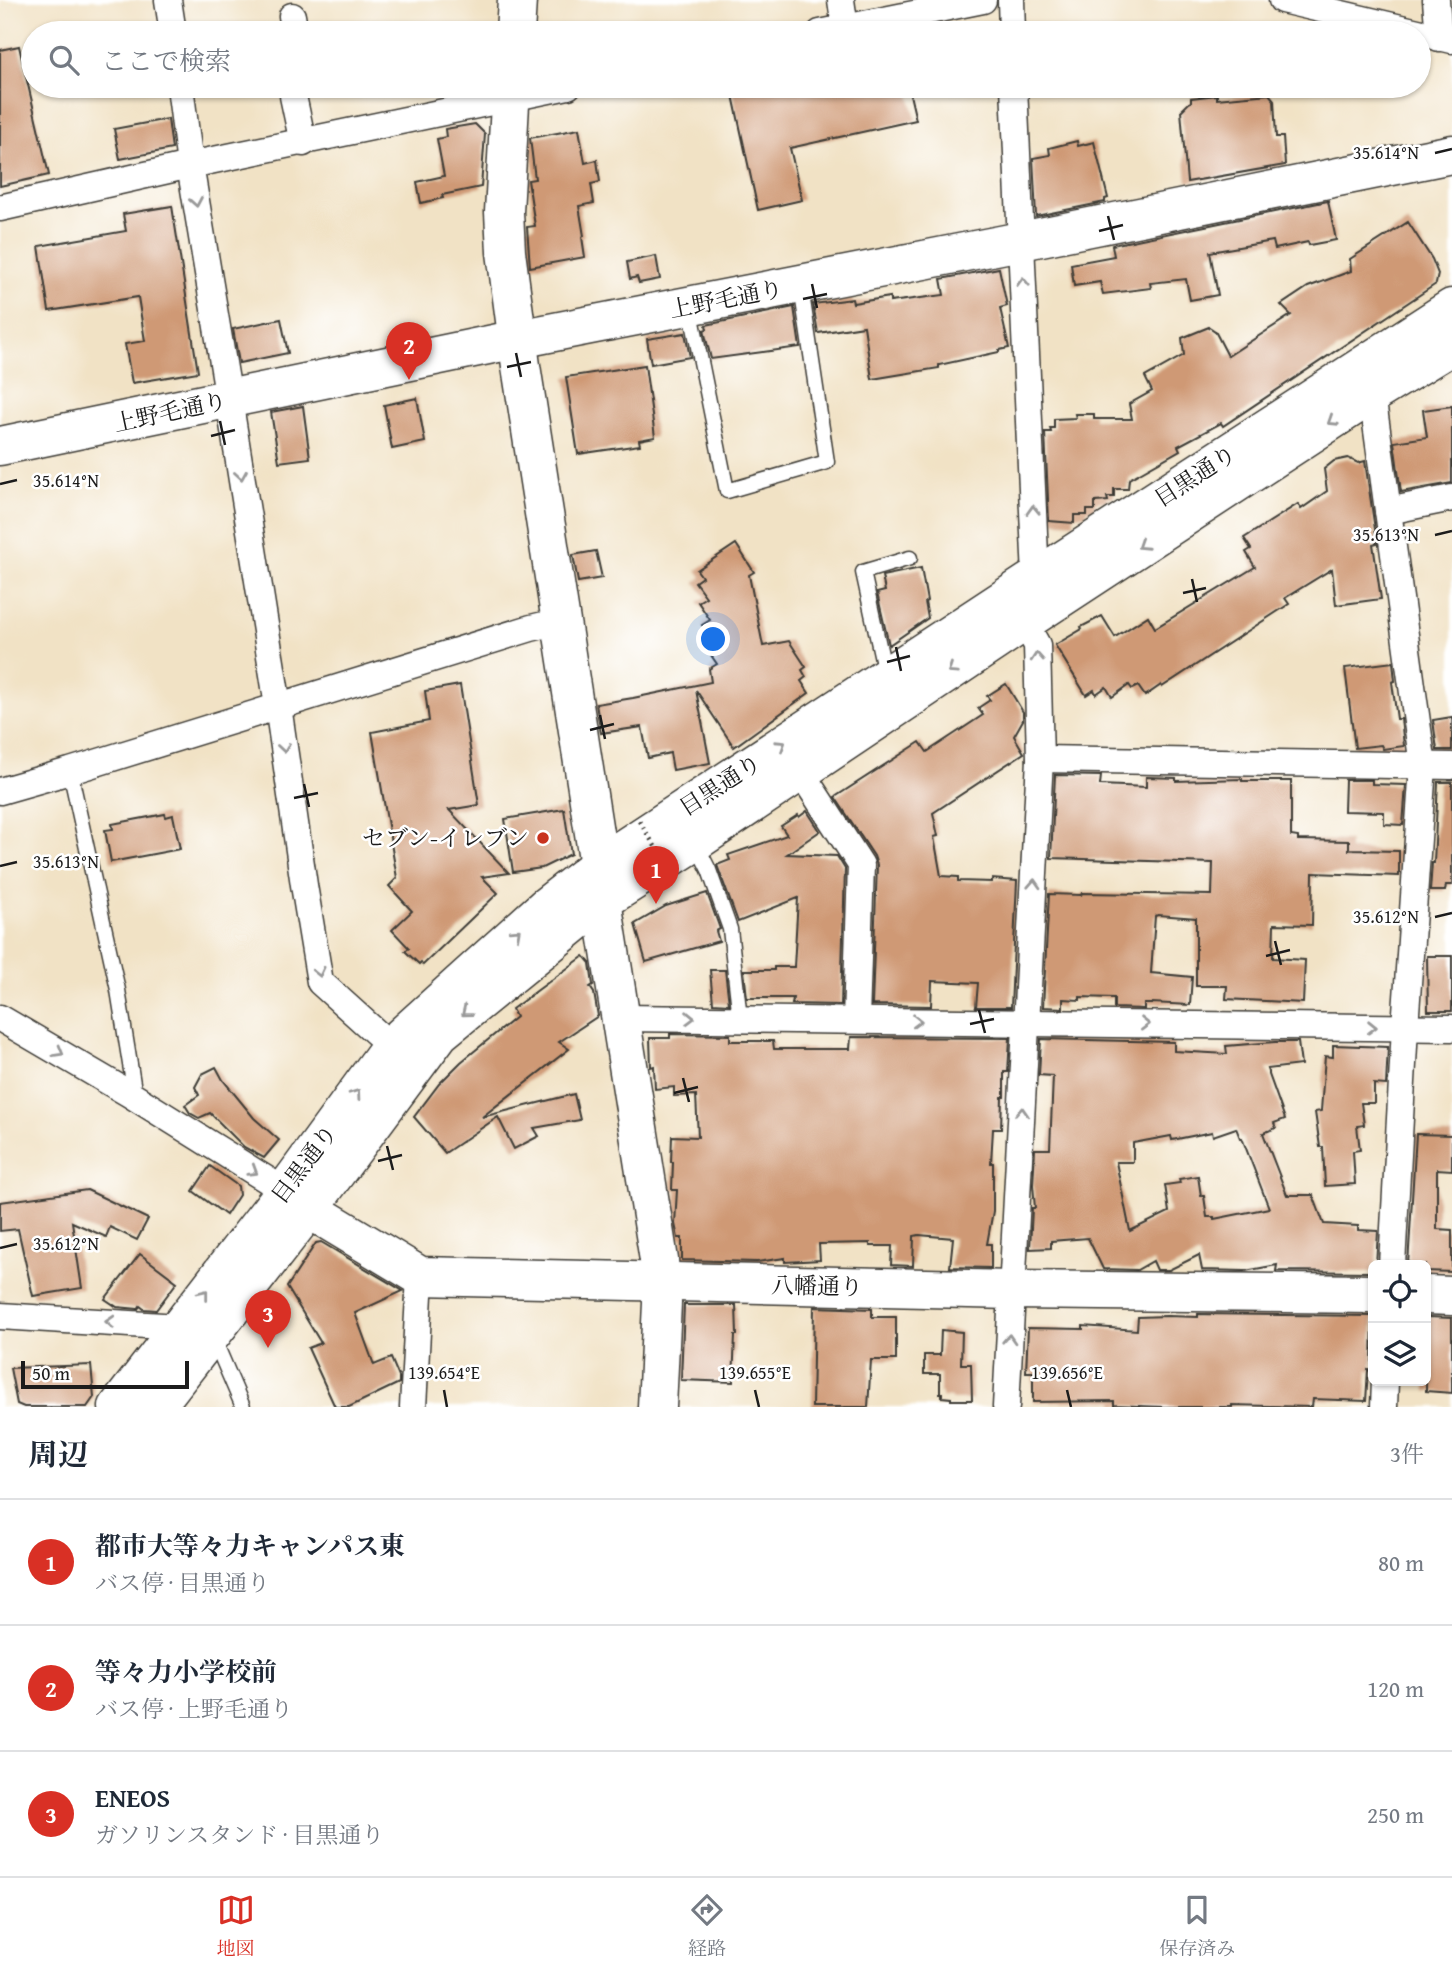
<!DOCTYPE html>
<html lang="ja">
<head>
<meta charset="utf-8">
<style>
  body { margin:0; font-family:"Gentium Book Plus","Noto Serif JP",serif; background:#f2f2f3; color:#1f2937 }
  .controls { position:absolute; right:21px; bottom:21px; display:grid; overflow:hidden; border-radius:10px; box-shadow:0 2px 5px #0004 }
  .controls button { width:63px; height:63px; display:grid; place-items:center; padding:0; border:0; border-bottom:2px solid #e0e1e3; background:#fff; color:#1f2937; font:35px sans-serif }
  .scale { position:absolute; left:21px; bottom:18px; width:168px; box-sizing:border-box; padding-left:7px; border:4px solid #1c1c1c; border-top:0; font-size:19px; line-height:24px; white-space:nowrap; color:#1c1c1c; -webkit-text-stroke:5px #fff; paint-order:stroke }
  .you { position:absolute; left:714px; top:640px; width:24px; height:24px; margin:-18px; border:5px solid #fff; border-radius:50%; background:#1a73e8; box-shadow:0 0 0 10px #1a73e833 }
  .badge { display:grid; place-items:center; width:46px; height:46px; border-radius:50%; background:#d93025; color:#fff; font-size:23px; font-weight:700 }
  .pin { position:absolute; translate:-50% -58px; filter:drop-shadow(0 2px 4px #0008) }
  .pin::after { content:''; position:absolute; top:37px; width:24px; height:21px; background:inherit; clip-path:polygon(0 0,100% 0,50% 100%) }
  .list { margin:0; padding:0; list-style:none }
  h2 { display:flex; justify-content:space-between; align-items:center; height:91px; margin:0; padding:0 28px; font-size:30px }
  h2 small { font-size:23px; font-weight:400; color:#747a83 }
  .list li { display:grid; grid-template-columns:46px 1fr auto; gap:21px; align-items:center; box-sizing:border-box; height:126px; padding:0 28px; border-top:2px solid #e0e1e3 }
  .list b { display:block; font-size:26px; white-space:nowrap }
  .list p { margin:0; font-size:23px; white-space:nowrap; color:#747a83 }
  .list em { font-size:23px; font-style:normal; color:#747a83 }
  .icon { flex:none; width:38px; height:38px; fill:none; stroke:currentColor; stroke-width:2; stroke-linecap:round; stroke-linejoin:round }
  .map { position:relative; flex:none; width:1452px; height:1407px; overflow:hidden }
  .search { position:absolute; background:#fff; box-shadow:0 2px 5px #0004; left:21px; right:21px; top:21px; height:77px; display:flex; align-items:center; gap:18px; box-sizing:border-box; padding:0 24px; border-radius:38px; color:#747a83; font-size:26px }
  .sheet { height:469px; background:#fff }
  nav { display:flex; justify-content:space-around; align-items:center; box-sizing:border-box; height:98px; border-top:2px solid #e0e1e3; background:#fff; font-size:19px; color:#747a83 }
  nav a { display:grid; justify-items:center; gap:4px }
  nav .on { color:#d93025 }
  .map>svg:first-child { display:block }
  .building { fill:#cf9975; fill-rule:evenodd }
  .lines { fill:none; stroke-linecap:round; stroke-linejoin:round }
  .lane-casing { stroke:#3c3a35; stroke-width:17 }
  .street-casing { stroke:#3c3a35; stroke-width:29 }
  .secondary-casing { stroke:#3c3a35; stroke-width:41 }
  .primary-casing { stroke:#3c3a35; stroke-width:41 }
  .lane { stroke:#fff; stroke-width:14 }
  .street { stroke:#fff; stroke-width:26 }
  .secondary { stroke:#fff; stroke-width:38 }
  .primary { stroke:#fff; stroke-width:38 }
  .path-bridge { stroke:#3c3a35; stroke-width:4.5; stroke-dasharray:2 5; stroke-linecap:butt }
  .oneway { stroke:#999 }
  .ticks { fill:none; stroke:#1c1c1c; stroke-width:2.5 }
  .poi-dot { fill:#c8321e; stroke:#fff; stroke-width:2.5 }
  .labels { text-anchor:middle; stroke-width:5; stroke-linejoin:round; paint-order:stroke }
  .street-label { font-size:23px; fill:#1c1c1c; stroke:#fff }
  .poi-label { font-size:23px; fill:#1c1c1c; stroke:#fff; text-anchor:end }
  .ticks-label { font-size:18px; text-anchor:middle; fill:#1c1c1c; stroke:#fff; stroke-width:5; stroke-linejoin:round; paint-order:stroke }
</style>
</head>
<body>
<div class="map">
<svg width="1452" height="1407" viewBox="0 0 1452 1407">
  <rect width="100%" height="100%" fill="#fff"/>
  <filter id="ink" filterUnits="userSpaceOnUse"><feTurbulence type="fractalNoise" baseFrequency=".0143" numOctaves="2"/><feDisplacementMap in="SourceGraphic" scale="14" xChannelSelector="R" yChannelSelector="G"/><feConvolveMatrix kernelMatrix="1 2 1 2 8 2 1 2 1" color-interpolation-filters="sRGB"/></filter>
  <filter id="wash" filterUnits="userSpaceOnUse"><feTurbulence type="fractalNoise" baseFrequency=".00686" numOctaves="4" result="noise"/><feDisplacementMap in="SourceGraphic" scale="28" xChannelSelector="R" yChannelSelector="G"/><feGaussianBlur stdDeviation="1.57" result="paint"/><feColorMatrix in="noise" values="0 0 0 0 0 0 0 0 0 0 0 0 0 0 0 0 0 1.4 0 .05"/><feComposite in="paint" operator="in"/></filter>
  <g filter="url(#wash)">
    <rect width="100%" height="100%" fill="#f1e2c5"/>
    <g id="blocks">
      <g class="building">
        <polygon points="19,46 49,175 0,186 0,50"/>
        <polygon points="731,86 908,86 916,120 790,148 802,200 758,210"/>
        <polygon points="1269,94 1274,100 1276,137 1283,137 1285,165 1187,182 1181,111 1189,103 1191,102 1191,98 1217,95 1217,99"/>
        <polygon points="168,119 172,149 120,159 114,129"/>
        <polygon points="475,124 485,134 481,187 442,195 443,198 421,203 417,182 444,176 437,139 446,137 445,129"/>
        <polygon points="579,129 585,163 597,160 600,182 591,184 594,203 579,206 584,236 582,237 585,257 530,267 527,227 535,226 528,180 535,179 530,138"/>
        <polygon points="1077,141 1078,146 1094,142 1108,198 1105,199 1105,202 1036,216 1033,158 1050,155 1049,148"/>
        <polygon points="1328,201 1336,240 1309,245 1308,242 1275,249 1273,241 1210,252 1218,295 1190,300 1186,279 1150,283 1151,288 1103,294 1100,282 1074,286 1071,264 1114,256 1112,245"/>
        <polygon points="172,206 198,372 132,383 125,344 145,341 138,297 49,311 39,246 126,231 123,214"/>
        <polygon points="1408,222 1432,259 1438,274 1436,284 1223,426 1221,423 1178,446 1180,450 1129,479 1128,489 1114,489 1114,497 1107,497 1108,501 1095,502 1095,510 1087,510 1087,515 1074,515 1074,523 1049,521 1045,432 1051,432 1050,428 1054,428 1054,419 1076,418 1075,414 1094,414 1094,419 1132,419 1129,404 1152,391 1145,377 1184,355 1182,338 1209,327 1215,331 1228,356 1291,315 1281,305 1308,287 1351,271 1350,259"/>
        <polygon points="656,256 660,279 639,283 637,277 630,279 627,262"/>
        <polygon points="999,268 1007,306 1000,308 1009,348 999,350 999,352 939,365 939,368 872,379 864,326 818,333 813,304 852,299 853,303 890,297 890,302 944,295 941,279"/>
        <polygon points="794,307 800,347 711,359 704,330 707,329 706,325"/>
        <polygon points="281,319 288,353 239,363 233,329"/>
        <polygon points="685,333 690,357 651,364 647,339"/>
        <polygon points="645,365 655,437 639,440 640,445 578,454 566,377"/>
        <polygon points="417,398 425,442 392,449 384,405"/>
        <polygon points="303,406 310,458 279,462 271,412"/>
        <polygon points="1452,406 1452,483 1401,492 1394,442 1427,437 1423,410"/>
        <polygon points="1348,458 1358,463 1365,461 1377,543 1373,544 1381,599 1336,605 1332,569 1285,598 1289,604 1162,687 1161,685 1145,696 1138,686 1132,689 1129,685 1112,697 1106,687 1096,694 1094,690 1086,695 1055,645 1082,629 1081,627 1102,616 1115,637 1148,616 1155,628 1255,567 1246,552 1251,549 1244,538 1298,504 1301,509 1327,491 1324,469 1334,461"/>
        <polygon points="736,544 754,572 749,575 763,646 789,641 806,667 802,670 806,677 801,681 809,693 734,747 696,690 710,763 673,770 670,753 648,758 642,727 601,733 596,704 633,698 711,682 709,669 717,664 706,648 714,643 702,625 710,620 698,602 706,597 695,582 702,577 697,570"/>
        <polygon points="596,551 602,578 578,582 573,555"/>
        <polygon points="921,568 927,601 925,602 928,618 889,645 877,593 885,591 882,576"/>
        <polygon points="1393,662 1395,681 1392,682 1397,719 1401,719 1404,746 1383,749 1381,745 1355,748 1345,668"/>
        <polygon points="1006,684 1023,712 1023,720 1014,736 1024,753 933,813 938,836 934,837 941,876 958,877 958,881 992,882 992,879 1017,881 1011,1007 976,1007 978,983 932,981 931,1006 872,1005 877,865 874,856 835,797 920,742 927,752 983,715 978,708 990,700 987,696"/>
        <polygon points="460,685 479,805 449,810 509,873 482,877 498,893 423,965 421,962 419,964 405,951 409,948 392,930 412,911 389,886 397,878 372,732 429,721 425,691"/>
        <polygon points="1452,717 1452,750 1437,750 1433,720"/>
        <polygon points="1055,775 1101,776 1100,785 1146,787 1146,777 1176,778 1176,781 1242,779 1242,781 1291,781 1291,836 1298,837 1298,840 1349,841 1349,850 1399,851 1399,876 1313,873 1312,925 1274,924 1273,958 1305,960 1303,1003 1226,999 1227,986 1196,986 1196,918 1158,915 1155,916 1151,973 1192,977 1190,1005 1152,1003 1152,1004 1144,1004 1144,1009 1114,1008 1114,998 1080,997 1080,1000 1063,999 1063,1008 1043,1007 1049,894 1081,895 1082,893 1212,895 1213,863 1051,858"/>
        <polygon points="1345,780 1372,780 1372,784 1406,785 1403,825 1384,824 1384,812 1344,811"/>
        <polygon points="1438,782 1452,782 1452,885 1446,885 1445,891 1430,891 1432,863 1434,863"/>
        <polygon points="564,809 571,854 542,868 513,872 505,819"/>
        <polygon points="807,811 820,831 787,854 837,856 845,869 841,1005 792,1004 793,998 747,998 744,970 774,970 774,967 794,967 798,898 738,922 717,865 730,860 728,855 787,835 781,826 798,815 799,817"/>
        <polygon points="165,814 166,817 173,815 180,849 111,862 105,830 113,829 112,824"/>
        <polygon points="707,893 720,929 716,931 719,941 646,962 635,924 666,906"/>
        <polygon points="584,956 590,963 593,985 590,987 594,993 598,1016 559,1042 569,1049 482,1117 574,1094 580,1120 534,1128 539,1136 514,1149 498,1117 445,1153 414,1117 439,1084 461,1062 516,1017 512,1009"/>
        <polygon points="1427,956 1452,956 1452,1011 1428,1011"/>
        <polygon points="710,970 725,970 729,1004 713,1003"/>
        <polygon points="670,1034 730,1035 730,1041 773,1041 774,1049 850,1049 851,1037 1010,1038 1008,1072 1004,1072 1004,1097 1002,1097 1001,1129 993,1129 991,1163 993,1163 993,1211 987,1244 991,1244 991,1268 950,1267 953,1238 919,1235 914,1236 913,1266 891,1265 892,1246 870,1246 870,1243 819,1244 820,1260 785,1262 785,1258 757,1262 682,1260 682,1238 678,1238 675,1224 677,1190 672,1190 673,1162 671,1162 672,1136 698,1137 696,1095 674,1096 674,1087 655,1089 654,1066 651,1067 650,1038 670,1038"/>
        <path d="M1041 1039 1174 1042V1051L1227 1054 1226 1046 1275 1042H1298L1301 1065 1267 1069 1285 1119 1274 1123 1276 1128 1263 1133 1287 1195H1313L1324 1224 1358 1226V1230L1378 1231 1376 1265H1373V1272L1276 1271 1277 1265 1245 1271 1202 1270 1199 1255 1169 1270H1157L1153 1261 1137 1270 1103 1269 1088 1238 1051 1241V1248L1030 1249 1032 1208H1035L1033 1185 1035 1149H1050L1053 1076 1039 1075ZM1236 1128 1240 1138H1242L1269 1208 1214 1219V1217H1207L1204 1196H1201L1198 1176 1179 1179 1180 1183 1165 1185 1169 1212 1130 1231 1116 1162H1133V1143L1171 1136 1172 1140 1212 1132 1213 1136Z"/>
        <polygon points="1333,1045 1388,1047 1386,1085 1374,1084 1374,1103 1361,1103 1364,1125 1357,1126 1360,1150 1353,1151 1355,1184 1325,1186 1323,1147 1320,1147 1315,1112 1321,1111 1325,1056 1333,1057"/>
        <polygon points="216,1067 223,1080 254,1118 279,1140 264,1158 244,1147 210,1113 199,1118 190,1113 185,1105 199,1095 195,1087 202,1074"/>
        <polygon points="1416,1134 1452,1135 1452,1170 1437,1169 1437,1229 1452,1230 1452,1272 1426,1271 1426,1265 1408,1265"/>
        <polygon points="210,1166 238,1186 239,1195 226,1215 193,1191"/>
        <polygon points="87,1190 148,1219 137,1240 110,1227 106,1237 72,1222 82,1288 33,1296 18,1229 0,1231 0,1202"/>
        <polygon points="321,1242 403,1291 355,1313 374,1365 391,1358 399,1377 399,1383 349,1407 335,1407 308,1348 321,1343 287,1287 316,1243"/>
        <polygon points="140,1254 177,1282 156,1310 144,1309 140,1306 138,1309 117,1307 105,1299"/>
        <polygon points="684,1305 736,1305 737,1335 735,1335 733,1382 681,1380"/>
        <polygon points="814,1307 872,1309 872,1317 896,1317 896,1360 871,1360 868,1407 812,1407"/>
        <polygon points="1198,1314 1373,1316 1372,1371 1368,1370 1366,1401 1313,1399 1312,1407 1232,1405 1232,1407 1164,1407 1114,1405 1114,1401 1033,1402 1033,1372 1026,1372 1028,1328 1083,1329 1083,1326 1137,1330 1138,1317 1167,1316 1198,1317"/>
        <polygon points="1427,1317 1452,1318 1452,1393 1426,1391"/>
        <polygon points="941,1330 962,1332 961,1364 971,1364 972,1400 951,1400 951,1398 942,1397 942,1393 940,1393 940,1374 924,1374 924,1355 940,1355"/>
        <polygon points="91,1365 94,1397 87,1407 24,1407 17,1404 10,1368"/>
      </g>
    </g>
  </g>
  <g filter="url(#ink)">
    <use href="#blocks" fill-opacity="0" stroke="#3c3a35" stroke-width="2"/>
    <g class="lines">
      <g class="lane-casing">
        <g id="lane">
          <polyline points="690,307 727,491 827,462 801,287"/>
          <polyline points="885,673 863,572 910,558"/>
          <polyline points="70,771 118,990 133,1083 128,1093"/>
          <polyline points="695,842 709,870 730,929 740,1019"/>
          <polyline points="213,1337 243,1407"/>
        </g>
      </g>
      <g class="street-casing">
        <g id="street">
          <polyline points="168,0 173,33"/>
          <polyline points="841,0 845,28"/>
          <polyline points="1011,0 1012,33"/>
          <polyline points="1282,0 1452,40"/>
          <polyline points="1436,0 1439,38"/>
          <polyline points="292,16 295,33"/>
          <polyline points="820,33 983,0"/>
          <polyline points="180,86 190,165 229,399 278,706 304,885 320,982 391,1046"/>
          <polyline points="296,86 293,96 303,143"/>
          <polyline points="1014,86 1036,578"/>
          <polyline points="0,208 190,165 568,86"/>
          <polyline points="1372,394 1423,766 1405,1027 1392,1265"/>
          <polyline points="1388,511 1452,498"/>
          <polyline points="1040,759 1452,766"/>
          <polyline points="800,771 861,865 856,1020"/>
          <polyline points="0,791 70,771 531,628 561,621"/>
          <polyline points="0,1018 128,1093 285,1191"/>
          <polyline points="621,1018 1452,1028"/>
          <polyline points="0,1316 179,1327"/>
          <polyline points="413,1407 420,1276"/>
          <polyline points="1006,1407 1040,759 1037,645 1024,622"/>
          <polyline points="1384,1407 1385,1381"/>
        </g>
      </g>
      <g class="secondary-casing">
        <g id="secondary">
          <polyline points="515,33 517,0"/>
          <polyline points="511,86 504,212 506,252 521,366 599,865 602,901 659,1260 662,1303 657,1407"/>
          <polyline points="0,446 498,343 1021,241 1452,154"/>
          <polyline points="285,1191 309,1209 420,1276 1012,1290 1373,1294"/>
          <polyline points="1426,1295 1452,1296"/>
        </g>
      </g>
      <g class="primary-casing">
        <g id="primary">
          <polyline points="118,1407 285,1191 391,1046 545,907 599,865 1036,578 1452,308"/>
          <polyline points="155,1407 309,1209 440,1033 602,901 695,842 1024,622 1372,394 1452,345"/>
        </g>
      </g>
      <use href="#lane" class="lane"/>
      <use href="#street" class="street"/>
      <use href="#secondary" class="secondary"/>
      <use href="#primary" class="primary"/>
      <polyline class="path-bridge" points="639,821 674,876"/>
    </g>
    <defs><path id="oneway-chevron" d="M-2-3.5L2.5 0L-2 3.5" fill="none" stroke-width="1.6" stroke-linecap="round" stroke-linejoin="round" transform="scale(1.75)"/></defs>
    <g class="oneway">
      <use href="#oneway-chevron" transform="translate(196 202) rotate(80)"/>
      <use href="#oneway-chevron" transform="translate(1023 282) rotate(-92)"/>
      <use href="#oneway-chevron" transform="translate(1332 421) rotate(147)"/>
      <use href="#oneway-chevron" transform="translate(241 475) rotate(81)"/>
      <use href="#oneway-chevron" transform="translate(1033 510) rotate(-92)"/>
      <use href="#oneway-chevron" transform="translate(1142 545) rotate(147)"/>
      <use href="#oneway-chevron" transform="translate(1037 657) rotate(-94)"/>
      <use href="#oneway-chevron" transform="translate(952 670) rotate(146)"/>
      <use href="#oneway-chevron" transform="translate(781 745) rotate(-33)"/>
      <use href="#oneway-chevron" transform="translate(284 748) rotate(82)"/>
      <use href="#oneway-chevron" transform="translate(1034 884) rotate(-87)"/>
      <use href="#oneway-chevron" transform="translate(516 933) rotate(-42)"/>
      <use href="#oneway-chevron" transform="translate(319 972) rotate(77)"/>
      <use href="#oneway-chevron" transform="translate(466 1012) rotate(141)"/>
      <use href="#oneway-chevron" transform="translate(690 1018) rotate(1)"/>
      <use href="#oneway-chevron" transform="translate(917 1021) rotate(1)"/>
      <use href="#oneway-chevron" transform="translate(1145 1024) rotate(1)"/>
      <use href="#oneway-chevron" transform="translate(1372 1027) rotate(1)"/>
      <use href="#oneway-chevron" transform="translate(59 1052) rotate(30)"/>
      <use href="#oneway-chevron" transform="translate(356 1094) rotate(-54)"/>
      <use href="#oneway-chevron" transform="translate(1022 1112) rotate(-87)"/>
      <use href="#oneway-chevron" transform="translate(253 1171) rotate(32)"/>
      <use href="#oneway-chevron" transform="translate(204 1294) rotate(-52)"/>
      <use href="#oneway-chevron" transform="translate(110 1322) rotate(-177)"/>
      <use href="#oneway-chevron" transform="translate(1009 1339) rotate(-87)"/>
    </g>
  </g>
  <path class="ticks" d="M1435 153 1452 149M1108 216 1114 240M1099 231 1123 225M812 284 817 308M803 299 827 294M516 353 521 377M507 367 531 362M220 421 225 445M211 436 235 430M0 484 17 480M1435 535 1452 531M1192 579 1197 602M1183 593 1206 588M896 647 901 671M887 662 910 656M600 715 605 739M590 730 614 724M304 784 309 807M294 798 318 793M0 866 17 862M1435 917 1452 913M1275 941 1281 965M1266 956 1290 950M979 1010 985 1033M970 1024 994 1019M683 1078 689 1102M674 1093 698 1087M387 1146 393 1170M378 1161 402 1155M0 1248 17 1244M444 1390 447 1407M755 1390 759 1407M1067 1390 1071 1407"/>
  <circle class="poi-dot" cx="543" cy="838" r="7"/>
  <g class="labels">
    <g class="street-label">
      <text transform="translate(726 299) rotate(-11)" y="8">上野毛通り</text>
      <text transform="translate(170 412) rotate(-12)" y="8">上野毛通り</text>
      <text transform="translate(1195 476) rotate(-33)" y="8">目黒通り</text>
      <text transform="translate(720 785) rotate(-33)" y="8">目黒通り</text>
      <text transform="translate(304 1164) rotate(-53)" y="8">目黒通り</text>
      <text transform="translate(817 1286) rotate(1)" y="8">八幡通り</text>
    </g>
    <g class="poi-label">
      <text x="529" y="846">セブン-イレブン</text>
    </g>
  </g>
  <g class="ticks-label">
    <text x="1386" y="159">35.614°N</text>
    <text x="66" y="487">35.614°N</text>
    <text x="1386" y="541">35.613°N</text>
    <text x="66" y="868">35.613°N</text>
    <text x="1386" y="923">35.612°N</text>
    <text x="66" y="1250">35.612°N</text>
    <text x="444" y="1379">139.654°E</text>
    <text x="755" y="1379">139.655°E</text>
    <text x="1067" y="1379">139.656°E</text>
  </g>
</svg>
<div class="controls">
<button><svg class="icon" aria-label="locate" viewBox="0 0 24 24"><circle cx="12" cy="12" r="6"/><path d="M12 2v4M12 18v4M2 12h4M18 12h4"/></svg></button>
<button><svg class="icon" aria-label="layers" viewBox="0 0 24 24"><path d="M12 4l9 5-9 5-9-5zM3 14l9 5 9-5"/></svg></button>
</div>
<div class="scale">50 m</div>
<div class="you"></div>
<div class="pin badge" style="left:656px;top:904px">1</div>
<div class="pin badge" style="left:409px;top:380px">2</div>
<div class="pin badge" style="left:268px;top:1348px">3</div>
<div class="search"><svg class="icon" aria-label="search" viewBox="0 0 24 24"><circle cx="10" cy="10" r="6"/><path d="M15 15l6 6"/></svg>ここで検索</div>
</div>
<section class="sheet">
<h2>周辺<small>3件</small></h2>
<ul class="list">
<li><span class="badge">1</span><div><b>都市大等々力キャンパス東</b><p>バス停 · 目黒通り</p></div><em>80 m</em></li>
<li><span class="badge">2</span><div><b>等々力小学校前</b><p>バス停 · 上野毛通り</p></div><em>120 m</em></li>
<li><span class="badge">3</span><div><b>ENEOS</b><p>ガソリンスタンド · 目黒通り</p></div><em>250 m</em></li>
</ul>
</section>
<nav>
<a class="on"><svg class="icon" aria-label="map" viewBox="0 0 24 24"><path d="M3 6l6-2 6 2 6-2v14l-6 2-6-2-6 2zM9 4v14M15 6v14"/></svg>地図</a>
<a><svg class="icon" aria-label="directions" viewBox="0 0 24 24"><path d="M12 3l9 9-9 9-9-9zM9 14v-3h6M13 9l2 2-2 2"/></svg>経路</a>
<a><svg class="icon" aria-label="saved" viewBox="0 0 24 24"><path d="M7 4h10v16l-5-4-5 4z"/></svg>保存済み</a>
</nav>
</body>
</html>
